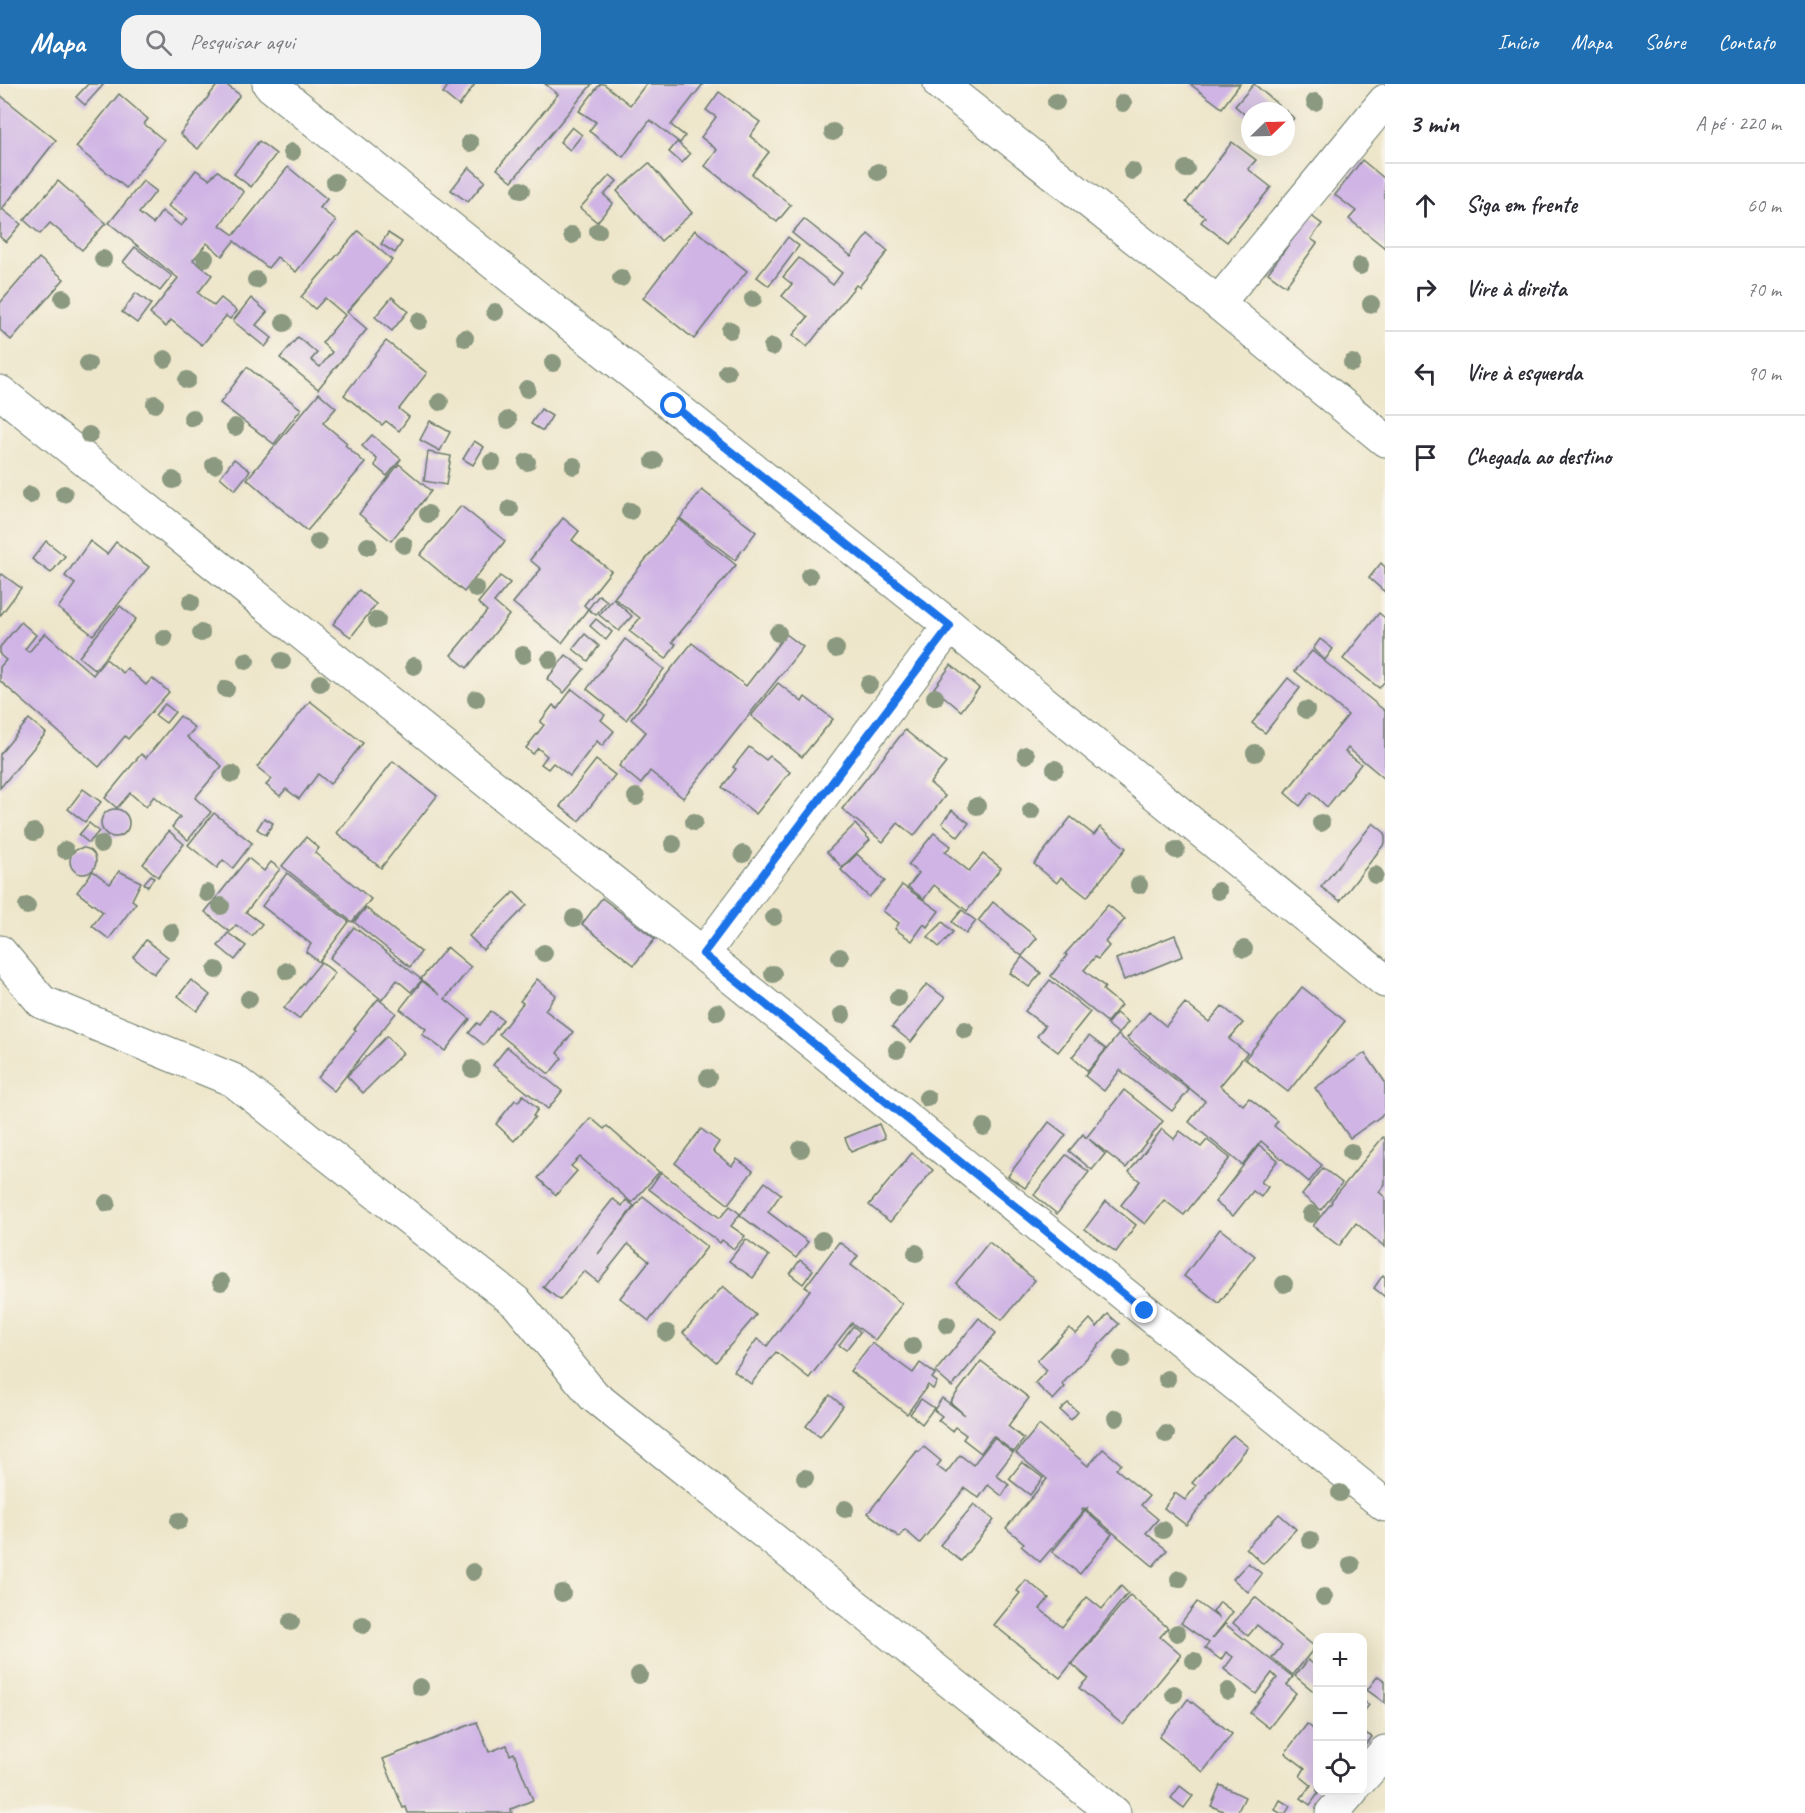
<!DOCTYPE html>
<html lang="pt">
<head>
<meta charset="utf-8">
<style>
  body { margin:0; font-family:Caveat,sans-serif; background:#f2f2f3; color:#2b2b33 }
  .controls { position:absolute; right:18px; bottom:18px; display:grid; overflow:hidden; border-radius:12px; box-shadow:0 6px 24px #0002 }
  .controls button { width:54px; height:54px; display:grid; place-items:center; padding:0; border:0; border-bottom:2px solid #e1e1e2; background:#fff; color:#2b2b33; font:30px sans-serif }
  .compass { position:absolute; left:1241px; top:18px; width:54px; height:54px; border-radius:50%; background:#fff; box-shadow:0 6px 24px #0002; rotate:67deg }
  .stop { position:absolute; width:18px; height:18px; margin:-14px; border:4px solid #1a73e8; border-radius:50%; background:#fff }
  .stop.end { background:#1a73e8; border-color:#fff; box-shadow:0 2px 6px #0008 }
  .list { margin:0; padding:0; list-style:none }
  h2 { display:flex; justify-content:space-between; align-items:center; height:78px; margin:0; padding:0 24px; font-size:26px }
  h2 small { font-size:20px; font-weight:400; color:#7c7c81 }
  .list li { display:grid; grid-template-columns:39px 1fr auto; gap:18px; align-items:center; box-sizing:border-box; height:84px; padding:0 24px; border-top:2px solid #e1e1e2 }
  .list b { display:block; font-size:22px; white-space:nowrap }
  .list em { font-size:20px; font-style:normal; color:#7c7c81 }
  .icon { flex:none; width:33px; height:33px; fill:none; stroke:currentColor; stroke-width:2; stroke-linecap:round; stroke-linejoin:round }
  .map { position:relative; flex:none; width:1385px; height:1729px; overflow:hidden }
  header { display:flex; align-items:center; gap:36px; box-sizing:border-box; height:84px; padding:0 30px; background:#1f6fb2; color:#fff }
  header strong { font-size:28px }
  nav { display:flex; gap:33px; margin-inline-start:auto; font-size:21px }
  .search { width:420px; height:54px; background:#f2f2f3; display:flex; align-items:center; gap:15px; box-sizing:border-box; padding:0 21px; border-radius:18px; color:#7c7c81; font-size:22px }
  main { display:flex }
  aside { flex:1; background:#fff }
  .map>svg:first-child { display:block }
  .building { fill:#cfb4e5 }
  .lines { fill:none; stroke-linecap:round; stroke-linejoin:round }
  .minor-casing { stroke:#677868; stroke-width:35 }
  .tertiary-casing { stroke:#677868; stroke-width:35 }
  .minor { stroke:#fff; stroke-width:33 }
  .tertiary { stroke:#fff; stroke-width:33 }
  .tree { fill:#8a997f }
  .route { stroke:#1a73e8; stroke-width:8 }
</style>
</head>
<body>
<header>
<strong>Mapa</strong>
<div class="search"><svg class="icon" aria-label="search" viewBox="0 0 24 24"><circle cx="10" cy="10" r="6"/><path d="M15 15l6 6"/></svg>Pesquisar aqui</div>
<nav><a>Início</a><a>Mapa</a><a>Sobre</a><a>Contato</a></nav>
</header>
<main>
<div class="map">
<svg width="1385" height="1729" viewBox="0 0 1385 1729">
  <rect width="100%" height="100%" fill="#f7f3e8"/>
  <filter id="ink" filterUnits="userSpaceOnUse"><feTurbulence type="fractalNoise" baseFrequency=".0167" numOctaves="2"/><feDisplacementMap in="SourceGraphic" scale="12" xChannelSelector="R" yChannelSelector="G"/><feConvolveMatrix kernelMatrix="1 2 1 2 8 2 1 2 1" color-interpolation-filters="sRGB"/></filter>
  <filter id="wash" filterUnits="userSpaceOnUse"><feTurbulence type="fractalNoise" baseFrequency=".008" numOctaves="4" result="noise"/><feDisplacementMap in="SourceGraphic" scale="24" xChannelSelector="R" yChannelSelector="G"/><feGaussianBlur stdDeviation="1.35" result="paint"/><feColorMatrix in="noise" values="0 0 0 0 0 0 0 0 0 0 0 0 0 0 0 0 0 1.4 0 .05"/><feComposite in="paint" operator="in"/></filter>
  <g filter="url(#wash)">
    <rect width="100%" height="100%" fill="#eee6ca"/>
    <g id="blocks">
      <g class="building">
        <polygon points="88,0 104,0 85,21 76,13"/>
        <polygon points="218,0 225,0 240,11 198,65 180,50"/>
        <polygon points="449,0 475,0 459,22 443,9"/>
        <polygon points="545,0 592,0 512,97 497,85 558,10"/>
        <polygon points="600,0 604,0 630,21 646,0 703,0 671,41 685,52 680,59 650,36 623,73 589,47 596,38 579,27"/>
        <polygon points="1190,0 1240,0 1222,24"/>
        <polygon points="1254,0 1294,34 1286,43 1286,27 1250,27 1250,35 1235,22"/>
        <polygon points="719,8 760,38 750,52 769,68 752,90 791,121 777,138 705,82 717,66 701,53 716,33 706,26"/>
        <polygon points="119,10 148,35 144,40 164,56 126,104 76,63"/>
        <polygon points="0,11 56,56 2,125 0,123"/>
        <polygon points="572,43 582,51 570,66 560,58"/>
        <polygon points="259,57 276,70 251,103 234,90"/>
        <polygon points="677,58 690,70 682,79 669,68"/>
        <polygon points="1232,58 1256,76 1248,85 1271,103 1227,158 1201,138 1205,133 1186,118"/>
        <polygon points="1362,76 1385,95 1385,164 1349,135 1356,127 1335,111"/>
        <polygon points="649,79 692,129 661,157 617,107"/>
        <polygon points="288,83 327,115 320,124 336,137 296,188 277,173 268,184 234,157 222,172 207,159 193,176 212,191 198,209 214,222 221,214 237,227 230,235 226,232 202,261 171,236 166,243 150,230 178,194 109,139 143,97 156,107 139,129 153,140 162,127 181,142 187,135 168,122 196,86 209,95 218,87 244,108 220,141 234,151"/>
        <polygon points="469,83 485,97 468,118 451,106"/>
        <polygon points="610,91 617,97 604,111 613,119 597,138 580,124"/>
        <polygon points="58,97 106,139 82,166 50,139 40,150 24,136"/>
        <polygon points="2,125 21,140 6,158 0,153 0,127"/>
        <polygon points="1310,131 1322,140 1311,155 1317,159 1286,202 1268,189"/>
        <polygon points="804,135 851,172 868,150 888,167 859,203 856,201 807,263 793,251 808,233 782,212 792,200 783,193 799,174 833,201 842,189 792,149"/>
        <polygon points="695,146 747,187 694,255 643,214"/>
        <polygon points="358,147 392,176 347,228 367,245 318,305 280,274 298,253 317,269 311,276 320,283 332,268 322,259 345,231 325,214 315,225 301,213"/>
        <polygon points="388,149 402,158 395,169 381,160"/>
        <polygon points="788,153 799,162 769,202 757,193"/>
        <polygon points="135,163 172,192 160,207 123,178"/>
        <polygon points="39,174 64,195 11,256 0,246 0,219"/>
        <polygon points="136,209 151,220 137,239 122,228"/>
        <polygon points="392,213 408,227 392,247 375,233"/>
        <polygon points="251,214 267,228 256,241 272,254 265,263 233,237"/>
        <polygon points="386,257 427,289 399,325 409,333 399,347 386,337 382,341 344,311"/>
        <polygon points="247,283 301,325 274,360 220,319"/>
        <polygon points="319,309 336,324 323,339 347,359 345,361 365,379 307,447 247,395"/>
        <polygon points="541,325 552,332 543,347 531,340"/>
        <polygon points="430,337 450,348 440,367 420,356"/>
        <polygon points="372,351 401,375 387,392 375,382 377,375 362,362"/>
        <polygon points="474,357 484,363 473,381 463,375"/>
        <polygon points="428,368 451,372 446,401 424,397"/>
        <polygon points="234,375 250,387 235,406 220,393"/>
        <polygon points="399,380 431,407 391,457 359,430"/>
        <polygon points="702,406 756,448 735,476 680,434"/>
        <polygon points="461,422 505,457 464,508 420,471"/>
        <polygon points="563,434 579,447 572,456 611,487 584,521 588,525 562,559 513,519 541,485 530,476"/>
        <polygon points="679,435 736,481 672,558 676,560 666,575 629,547 640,534 614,514"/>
        <polygon points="46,457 65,472 51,489 32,475"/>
        <polygon points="90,457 107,470 116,458 149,483 93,551 58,524 75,500 65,492"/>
        <polygon points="1381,479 1385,483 1385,508 1369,494"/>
        <polygon points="2,490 21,504 0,532 0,493"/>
        <polygon points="500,492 510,499 494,518 509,531 467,584 451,571 487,527 478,519"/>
        <polygon points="359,506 376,520 351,553 333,540"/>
        <polygon points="599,511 607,517 596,531 588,525"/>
        <polygon points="613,515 632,532 619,547 599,531"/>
        <polygon points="120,522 136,535 95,586 79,573"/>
        <polygon points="1379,529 1385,534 1385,597 1379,604 1343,575"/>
        <polygon points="596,535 612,548 606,556 590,542"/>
        <polygon points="21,538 36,551 25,565 29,568 45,549 93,591 106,575 123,589 127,584 146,601 152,594 169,608 128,655 125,652 99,683 0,597 0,583 6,576 0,571 0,563"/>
        <polygon points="585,550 599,562 588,577 573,565"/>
        <polygon points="786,550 803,563 683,714 650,687 641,700 619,682 646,648 631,635 692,559 746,602"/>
        <polygon points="625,555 664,585 626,636 587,605"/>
        <polygon points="1320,555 1333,565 1325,576 1313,565"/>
        <polygon points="1312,567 1385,627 1385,695 1348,664 1345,668 1361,680 1327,723 1311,708 1300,722 1285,709 1348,631 1295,587"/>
        <polygon points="566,571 584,585 564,609 547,595"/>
        <polygon points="951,581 979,604 961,627 934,604"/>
        <polygon points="1288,594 1300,604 1265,649 1252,639"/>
        <polygon points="778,599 802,618 805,613 833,635 802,673 751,632"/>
        <polygon points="572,605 605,631 601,636 614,647 602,662 597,657 570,692 553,679 548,685 541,680 547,672 538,664 533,670 526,664 544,641 540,638 553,621 557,625"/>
        <polygon points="310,617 363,659 330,700 318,690 299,715 286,705 280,712 266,701 272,695 257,683"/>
        <polygon points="165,620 175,628 166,639 155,631"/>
        <polygon points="180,632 195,644 187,653 222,682 195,714 211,728 188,756 172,743 180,733 154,712 146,723 130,709 117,724 105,714 141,670 146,674"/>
        <polygon points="29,635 46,649 0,704 0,670"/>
        <polygon points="905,646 946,679 930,699 945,712 914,752 898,739 883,758 842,725"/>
        <polygon points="749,663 766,676 770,672 790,688 756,730 722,703 736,685 733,683"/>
        <polygon points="596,676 615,691 579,737 560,722"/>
        <polygon points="393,677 437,712 381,784 337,749"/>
        <polygon points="83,705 101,718 85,738 68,725"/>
        <circle cx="115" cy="739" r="14"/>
        <polygon points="952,726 969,739 958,753 942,739"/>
        <polygon points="214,729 252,759 233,784 223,776 217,784 188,761"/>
        <polygon points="1071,733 1094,751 1100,743 1126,764 1087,813 1061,793 1057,799 1034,780"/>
        <polygon points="264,734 273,739 266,751 257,745"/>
        <polygon points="89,739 99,747 89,759 79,751"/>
        <polygon points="1373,739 1385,749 1385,759 1340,817 1321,803"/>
        <polygon points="855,740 870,756 842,783 827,768"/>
        <polygon points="169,747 184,760 158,793 143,780"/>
        <polygon points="934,749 951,762 945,768 969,787 983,770 1001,784 967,827 934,801 924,815 908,803 919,789 908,781"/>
        <polygon points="306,753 319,764 315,769 371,815 352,838 282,782"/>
        <circle cx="83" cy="777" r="13"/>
        <polygon points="857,770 885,797 869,813 841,786"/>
        <polygon points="248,774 264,787 271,778 280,785 246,828 262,840 252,852 236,841 230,848 205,828"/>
        <polygon points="93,787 110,800 119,787 141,798 132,816 136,819 109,855 92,842 103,828 77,808"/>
        <polygon points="287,789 349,838 319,878 306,868 311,860 262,822"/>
        <polygon points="151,791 154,794 147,803 144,799"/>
        <polygon points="902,801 939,827 927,843 924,840 912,857 895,845 899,839 883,827"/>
        <polygon points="514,808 527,821 483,866 469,852"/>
        <polygon points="602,814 655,855 634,881 582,840"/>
        <polygon points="993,818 1037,854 1022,872 978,837"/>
        <polygon points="1108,821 1125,835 1105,858 1109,862 1098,875 1095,873 1084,886 1105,903 1103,906 1121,921 1107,938 1051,892 1067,871 1065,870"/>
        <polygon points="366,824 421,868 410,883 354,838"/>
        <polygon points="962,826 976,837 966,850 952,838"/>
        <polygon points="943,838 953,848 939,863 928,853"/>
        <polygon points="354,843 422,896 411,908 397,896 382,916 330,874"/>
        <polygon points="228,849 246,862 235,876 218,862"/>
        <polygon points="1175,851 1183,872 1124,896 1116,875"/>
        <polygon points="146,856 168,873 154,890 133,873"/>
        <polygon points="447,863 471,883 445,915 470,935 445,967 422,950 426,945 400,925 422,897 440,911 421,895"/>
        <polygon points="1022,873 1041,889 1029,903 1010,889"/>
        <polygon points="321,878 335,889 299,935 284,924"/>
        <polygon points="537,895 556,911 545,926 573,948 557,969 562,974 549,990 499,950 523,919 520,917"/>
        <polygon points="191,896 210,911 197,927 178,912"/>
        <polygon points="1050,896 1090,928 1058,968 1037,952 1045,942 1025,927"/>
        <polygon points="927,900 945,914 911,958 892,943"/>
        <polygon points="1302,903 1345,937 1288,1008 1245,975"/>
        <polygon points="378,915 396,929 334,1007 318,994 356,946 354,945"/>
        <polygon points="1185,919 1209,938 1222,922 1243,939 1229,955 1247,969 1220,1002 1243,1021 1249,1014 1278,1037 1274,1042 1322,1081 1309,1098 1261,1057 1242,1081 1189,1038 1205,1017 1127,954 1149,928 1166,942"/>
        <polygon points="491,927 503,936 484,961 469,949 477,939 480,941"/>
        <polygon points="1116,929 1128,938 1119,950 1107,940"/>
        <polygon points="1118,951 1189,1006 1172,1027 1120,986 1104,1007 1085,992"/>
        <polygon points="387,952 403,969 363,1009 347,992"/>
        <polygon points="1089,952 1106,965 1088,987 1072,973"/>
        <polygon points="507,963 562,1007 548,1025 493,981"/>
        <polygon points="1365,969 1385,998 1385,1029 1350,1054 1315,1004"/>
        <polygon points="1124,1006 1163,1037 1126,1084 1089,1055 1105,1070 1092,1086 1069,1067 1083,1050 1086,1054"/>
        <polygon points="523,1011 538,1025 533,1032 535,1033 514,1057 496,1040 515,1016 518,1018"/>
        <polygon points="591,1034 604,1045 607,1042 659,1088 632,1119 580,1073 571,1082 577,1087 556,1111 538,1094"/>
        <polygon points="1049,1038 1066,1051 1025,1104 1008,1092"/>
        <polygon points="879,1040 885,1054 851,1068 845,1054"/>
        <polygon points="701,1045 719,1058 713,1067 732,1082 737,1075 753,1087 728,1120 675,1079"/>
        <polygon points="1162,1045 1174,1055 1180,1047 1201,1063 1207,1056 1230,1074 1184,1131 1164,1116 1145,1140 1121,1121 1140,1097 1129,1088"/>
        <polygon points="1383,1053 1385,1055 1385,1100 1379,1108 1385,1113 1385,1163 1356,1139 1339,1162 1313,1142 1332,1118 1331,1117"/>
        <polygon points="1259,1061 1278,1076 1261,1098 1268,1103 1261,1113 1253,1107 1233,1132 1215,1118"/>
        <polygon points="912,1069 933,1086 890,1138 869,1121"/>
        <polygon points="1066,1071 1089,1088 1057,1130 1034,1111"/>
        <polygon points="1323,1084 1342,1099 1321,1126 1302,1111"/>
        <polygon points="661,1088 720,1134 730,1122 740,1130 731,1142 745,1152 734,1165 722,1156 720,1159 649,1105"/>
        <polygon points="765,1098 781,1110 768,1128 808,1158 796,1174 740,1131"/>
        <polygon points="643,1112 707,1163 649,1237 620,1214 649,1177 628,1160 598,1198 584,1187 560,1216 543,1203 613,1115 622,1122 626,1116 634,1122 598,1170"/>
        <polygon points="1106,1117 1136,1141 1116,1168 1085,1145"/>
        <polygon points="1220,1145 1255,1172 1219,1219 1184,1192"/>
        <polygon points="746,1155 769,1172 753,1194 729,1177"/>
        <polygon points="839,1158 858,1172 851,1181 902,1220 875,1256 852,1239 809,1294 776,1268 751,1300 734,1287 757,1255 767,1262 810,1206 805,1203"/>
        <polygon points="989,1158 1035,1196 1002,1236 956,1199"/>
        <polygon points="800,1176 813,1186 803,1200 790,1190"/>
        <polygon points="1383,1191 1385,1193 1385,1213 1374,1204"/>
        <polygon points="723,1202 756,1231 716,1278 683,1249"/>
        <polygon points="1108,1230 1119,1240 1062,1300 1065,1303 1053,1316 1035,1299 1047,1286 1037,1277 1069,1244 1076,1250 1090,1235 1097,1243"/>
        <polygon points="979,1234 996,1249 952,1303 935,1288"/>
        <polygon points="853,1242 860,1248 846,1266 839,1261"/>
        <polygon points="872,1259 913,1289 920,1279 935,1290 932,1294 937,1298 933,1305 928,1301 907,1330 850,1287"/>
        <polygon points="981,1277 1029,1314 1008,1342 1024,1355 1014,1368 993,1352 981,1369 963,1355 966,1351 955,1343 952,1347 938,1336 942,1332 934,1326 942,1314 965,1331 950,1318"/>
        <polygon points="830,1311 843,1322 820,1353 806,1342"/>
        <polygon points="921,1315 934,1324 922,1340 910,1330"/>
        <polygon points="1068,1319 1078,1328 1071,1336 1060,1326"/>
        <polygon points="1039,1341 1088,1382 1103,1365 1121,1380 1116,1385 1149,1412 1141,1421 1158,1435 1146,1449 1167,1466 1153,1482 1086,1426 1087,1424 1085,1425 1084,1424 1082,1426 1084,1427 1040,1478 1021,1462 1024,1459 1006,1444 1047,1395 1016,1369"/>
        <polygon points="1233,1351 1248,1363 1207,1412 1208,1413 1186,1441 1164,1424 1175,1409 1185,1416 1196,1402 1192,1399"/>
        <polygon points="994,1354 1013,1369 996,1391 1009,1401 1002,1412 988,1401 979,1414 965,1404 920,1459 905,1446 899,1453 868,1429 917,1367 919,1368 924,1363 941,1377 937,1382 946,1389 960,1371 973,1381"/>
        <polygon points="1022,1378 1043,1394 1030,1411 1009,1395"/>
        <polygon points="974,1420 994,1436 961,1477 940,1461"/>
        <polygon points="1085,1427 1112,1450 1080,1490 1052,1468"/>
        <polygon points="1279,1430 1296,1445 1263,1480 1246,1464"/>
        <polygon points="1248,1479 1262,1490 1248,1508 1233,1495"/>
        <polygon points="1026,1496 1049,1514 1040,1525 1062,1543 1087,1513 1102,1525 1121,1502 1128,1509 1060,1594 994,1541 1020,1509 1017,1507"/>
        <polygon points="1130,1511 1168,1544 1160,1553 1181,1571 1123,1641 1079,1604 1088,1594 1072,1580"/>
        <polygon points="1255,1513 1315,1563 1293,1591 1272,1574 1282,1562 1257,1541 1248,1552 1233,1539"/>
        <polygon points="1197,1518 1220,1535 1213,1528 1220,1518 1233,1528 1212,1555 1225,1540 1293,1593 1287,1601 1296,1609 1269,1644 1250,1629 1277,1594 1272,1589 1256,1610 1224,1585 1233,1573 1226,1568 1221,1576 1205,1564 1209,1559 1181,1539"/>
        <polygon points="1308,1576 1317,1583 1317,1610 1295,1592"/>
        <polygon points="1378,1592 1385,1597 1385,1619 1367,1606"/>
        <polygon points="1188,1615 1232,1650 1203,1688 1159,1653"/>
        <polygon points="1362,1616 1369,1621 1362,1630"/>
        <polygon points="477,1638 489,1668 507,1661 510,1671 514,1669 533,1716 511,1725 512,1729 408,1729 406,1723 403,1724 383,1675"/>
        <polygon points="1307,1640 1316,1647 1317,1645 1317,1707 1320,1707 1310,1721 1301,1714 1311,1701 1300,1692 1305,1684 1285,1669"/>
        <polygon points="1362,1647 1372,1653 1362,1665"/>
        <polygon points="1220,1701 1245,1713 1237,1729 1228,1729 1211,1722"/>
        <polygon points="1180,1702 1193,1712 1184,1724 1171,1714"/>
        <polygon points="1280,1716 1290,1722 1286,1729 1280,1729 1275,1726"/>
      </g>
    </g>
  </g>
  <g filter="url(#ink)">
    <use href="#blocks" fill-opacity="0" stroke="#677868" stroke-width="1.5"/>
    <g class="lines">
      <g class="minor-casing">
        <g id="minor">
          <polyline points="269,0 950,542 1385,897"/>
          <polyline points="940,0 1218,219 1385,356"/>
          <polyline points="1218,219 1385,17"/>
          <polyline points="0,308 703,870 1385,1421"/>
          <polyline points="703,870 950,542"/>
          <polyline points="1362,1694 1385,1668"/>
          <polyline points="1332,1729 1352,1706"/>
        </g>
      </g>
      <g class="tertiary-casing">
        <polyline id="tertiary" points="0,868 42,918 233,996 517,1219 594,1312 1114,1729"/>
      </g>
      <use href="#minor" class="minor"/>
      <use href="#tertiary" class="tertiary"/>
    </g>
    <g class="tree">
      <circle cx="1056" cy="18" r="9"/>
      <circle cx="1315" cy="18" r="9"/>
      <circle cx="1123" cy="19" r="9"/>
      <circle cx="833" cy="48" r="9"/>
      <circle cx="470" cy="59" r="9"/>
      <circle cx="292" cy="68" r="9"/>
      <circle cx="1186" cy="85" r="9"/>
      <circle cx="1132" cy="87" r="9"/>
      <circle cx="878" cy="88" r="9"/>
      <circle cx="335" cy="98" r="9"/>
      <circle cx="521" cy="106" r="9"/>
      <circle cx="598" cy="147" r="9"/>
      <circle cx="572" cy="151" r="9"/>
      <circle cx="205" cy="174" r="9"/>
      <circle cx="103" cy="175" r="9"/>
      <circle cx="1360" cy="182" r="9"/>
      <circle cx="621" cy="194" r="9"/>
      <circle cx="256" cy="196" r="9"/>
      <circle cx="63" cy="214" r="9"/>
      <circle cx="753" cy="215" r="9"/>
      <circle cx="1371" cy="220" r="9"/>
      <circle cx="495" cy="228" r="9"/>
      <circle cx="419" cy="237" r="9"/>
      <circle cx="284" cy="239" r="9"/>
      <circle cx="730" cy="246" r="9"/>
      <circle cx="465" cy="254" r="9"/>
      <circle cx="772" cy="263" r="9"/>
      <circle cx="165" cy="275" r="9"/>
      <circle cx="553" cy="279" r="9"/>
      <circle cx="1352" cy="279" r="9"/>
      <circle cx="88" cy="280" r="9"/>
      <circle cx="727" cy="288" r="9"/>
      <circle cx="187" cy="296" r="9"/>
      <circle cx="527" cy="305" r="9"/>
      <circle cx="440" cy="318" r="9"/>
      <circle cx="155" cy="320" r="9"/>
      <circle cx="192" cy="334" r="9"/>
      <circle cx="508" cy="336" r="9"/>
      <circle cx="235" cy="343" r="9"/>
      <circle cx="89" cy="351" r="9"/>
      <circle cx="654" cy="377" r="9"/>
      <circle cx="492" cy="378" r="9"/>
      <circle cx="527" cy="378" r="9"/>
      <circle cx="214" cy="381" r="9"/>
      <circle cx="574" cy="382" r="9"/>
      <circle cx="173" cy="396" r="9"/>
      <circle cx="64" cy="410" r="9"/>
      <circle cx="30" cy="411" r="9"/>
      <circle cx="510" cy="425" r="9"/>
      <circle cx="630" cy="427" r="9"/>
      <circle cx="428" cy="430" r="9"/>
      <circle cx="318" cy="458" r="9"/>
      <circle cx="404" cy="461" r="9"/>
      <circle cx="368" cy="462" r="9"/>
      <circle cx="809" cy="492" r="9"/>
      <circle cx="476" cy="505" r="9"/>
      <circle cx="191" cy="518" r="9"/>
      <circle cx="377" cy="536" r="9"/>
      <circle cx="201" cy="549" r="9"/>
      <circle cx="778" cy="549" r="9"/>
      <circle cx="164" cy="554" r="9"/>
      <circle cx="836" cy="565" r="9"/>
      <circle cx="523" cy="571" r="9"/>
      <circle cx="550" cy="576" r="9"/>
      <circle cx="246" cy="577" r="9"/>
      <circle cx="282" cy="577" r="9"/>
      <circle cx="414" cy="582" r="9"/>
      <circle cx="320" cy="599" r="9"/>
      <circle cx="869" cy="600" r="9"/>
      <circle cx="226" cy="605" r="9"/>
      <circle cx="935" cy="613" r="9"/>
      <circle cx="476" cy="615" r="9"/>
      <circle cx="1306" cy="626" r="9"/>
      <circle cx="1255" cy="669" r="9"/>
      <circle cx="1026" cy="671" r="9"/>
      <circle cx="1055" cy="685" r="9"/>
      <circle cx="232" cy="690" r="9"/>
      <circle cx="636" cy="713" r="9"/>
      <circle cx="977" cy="722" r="9"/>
      <circle cx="1031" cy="727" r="9"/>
      <circle cx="694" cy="738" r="9"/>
      <circle cx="1321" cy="739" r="9"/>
      <circle cx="34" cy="748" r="9"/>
      <circle cx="101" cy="760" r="9"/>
      <circle cx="673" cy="760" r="9"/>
      <circle cx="65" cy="766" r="9"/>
      <circle cx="1176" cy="766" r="9"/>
      <circle cx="743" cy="770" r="9"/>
      <circle cx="1375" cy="791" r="9"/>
      <circle cx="1139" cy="801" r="9"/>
      <circle cx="1218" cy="807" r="9"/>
      <circle cx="207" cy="809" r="9"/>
      <circle cx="27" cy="822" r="9"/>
      <circle cx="221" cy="822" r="9"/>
      <circle cx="774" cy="833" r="9"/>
      <circle cx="574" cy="834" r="9"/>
      <circle cx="171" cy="848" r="9"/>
      <circle cx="1244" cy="865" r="9"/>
      <circle cx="544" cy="869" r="9"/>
      <circle cx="840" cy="873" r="9"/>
      <circle cx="216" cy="886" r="9"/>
      <circle cx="287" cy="887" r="9"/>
      <circle cx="773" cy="890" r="9"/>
      <circle cx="898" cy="914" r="9"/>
      <circle cx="249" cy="915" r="9"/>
      <circle cx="717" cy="928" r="9"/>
      <circle cx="842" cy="931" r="9"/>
      <circle cx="965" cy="946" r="9"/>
      <circle cx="897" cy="966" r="9"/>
      <circle cx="472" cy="985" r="9"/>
      <circle cx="708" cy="994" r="9"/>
      <circle cx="927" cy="1014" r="9"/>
      <circle cx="984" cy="1043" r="9"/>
      <circle cx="801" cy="1065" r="9"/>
      <circle cx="1351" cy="1068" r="9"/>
      <circle cx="107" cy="1119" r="9"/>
      <circle cx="1311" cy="1130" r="9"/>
      <circle cx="822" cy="1156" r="9"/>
      <circle cx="916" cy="1169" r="9"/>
      <circle cx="221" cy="1198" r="9"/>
      <circle cx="1284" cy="1200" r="9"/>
      <circle cx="947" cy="1241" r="9"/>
      <circle cx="667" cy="1249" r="9"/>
      <circle cx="913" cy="1262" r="9"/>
      <circle cx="1122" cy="1275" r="9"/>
      <circle cx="1167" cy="1295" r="9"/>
      <circle cx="1116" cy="1334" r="9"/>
      <circle cx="1166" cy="1350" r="9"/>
      <circle cx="805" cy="1394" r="9"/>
      <circle cx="1340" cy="1409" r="9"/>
      <circle cx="845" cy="1425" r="9"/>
      <circle cx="179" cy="1437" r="9"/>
      <circle cx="1163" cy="1446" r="9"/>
      <circle cx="1310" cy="1456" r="9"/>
      <circle cx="1351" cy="1481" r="9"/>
      <circle cx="473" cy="1488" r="9"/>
      <circle cx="1179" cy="1495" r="9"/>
      <circle cx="562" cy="1509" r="9"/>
      <circle cx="1324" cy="1513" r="9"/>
      <circle cx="291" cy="1538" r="9"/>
      <circle cx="363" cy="1541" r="9"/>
      <circle cx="1177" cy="1549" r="9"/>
      <circle cx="1194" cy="1577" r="9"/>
      <circle cx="639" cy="1591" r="9"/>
      <circle cx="420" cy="1603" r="9"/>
      <circle cx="1228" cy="1607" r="9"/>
      <circle cx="1174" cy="1610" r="9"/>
    </g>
  </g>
  <g class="lines" filter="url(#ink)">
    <polyline class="route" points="674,322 950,542 703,870 1145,1227"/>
  </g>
</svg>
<div class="controls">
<button>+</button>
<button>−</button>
<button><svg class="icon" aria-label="locate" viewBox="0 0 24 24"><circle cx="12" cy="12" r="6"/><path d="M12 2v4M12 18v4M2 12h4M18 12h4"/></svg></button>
</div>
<svg class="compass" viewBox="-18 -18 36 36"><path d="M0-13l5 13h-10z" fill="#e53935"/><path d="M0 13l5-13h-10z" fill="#7c7c81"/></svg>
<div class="stop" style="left:674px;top:322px"></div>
<div class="stop end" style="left:1145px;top:1227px"></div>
</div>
<aside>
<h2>3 min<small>A pé · 220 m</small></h2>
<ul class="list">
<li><svg class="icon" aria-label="ahead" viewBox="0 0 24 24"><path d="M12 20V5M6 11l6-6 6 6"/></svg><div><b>Siga em frente</b></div><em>60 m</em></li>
<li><svg class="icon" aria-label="right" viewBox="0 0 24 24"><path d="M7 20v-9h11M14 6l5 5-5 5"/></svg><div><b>Vire à direita</b></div><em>70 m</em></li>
<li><svg class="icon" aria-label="left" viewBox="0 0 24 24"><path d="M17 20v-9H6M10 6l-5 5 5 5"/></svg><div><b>Vire à esquerda</b></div><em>90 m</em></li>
<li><svg class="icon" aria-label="arrive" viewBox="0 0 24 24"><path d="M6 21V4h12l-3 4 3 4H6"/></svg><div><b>Chegada ao destino</b></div></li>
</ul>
</aside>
</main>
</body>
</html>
